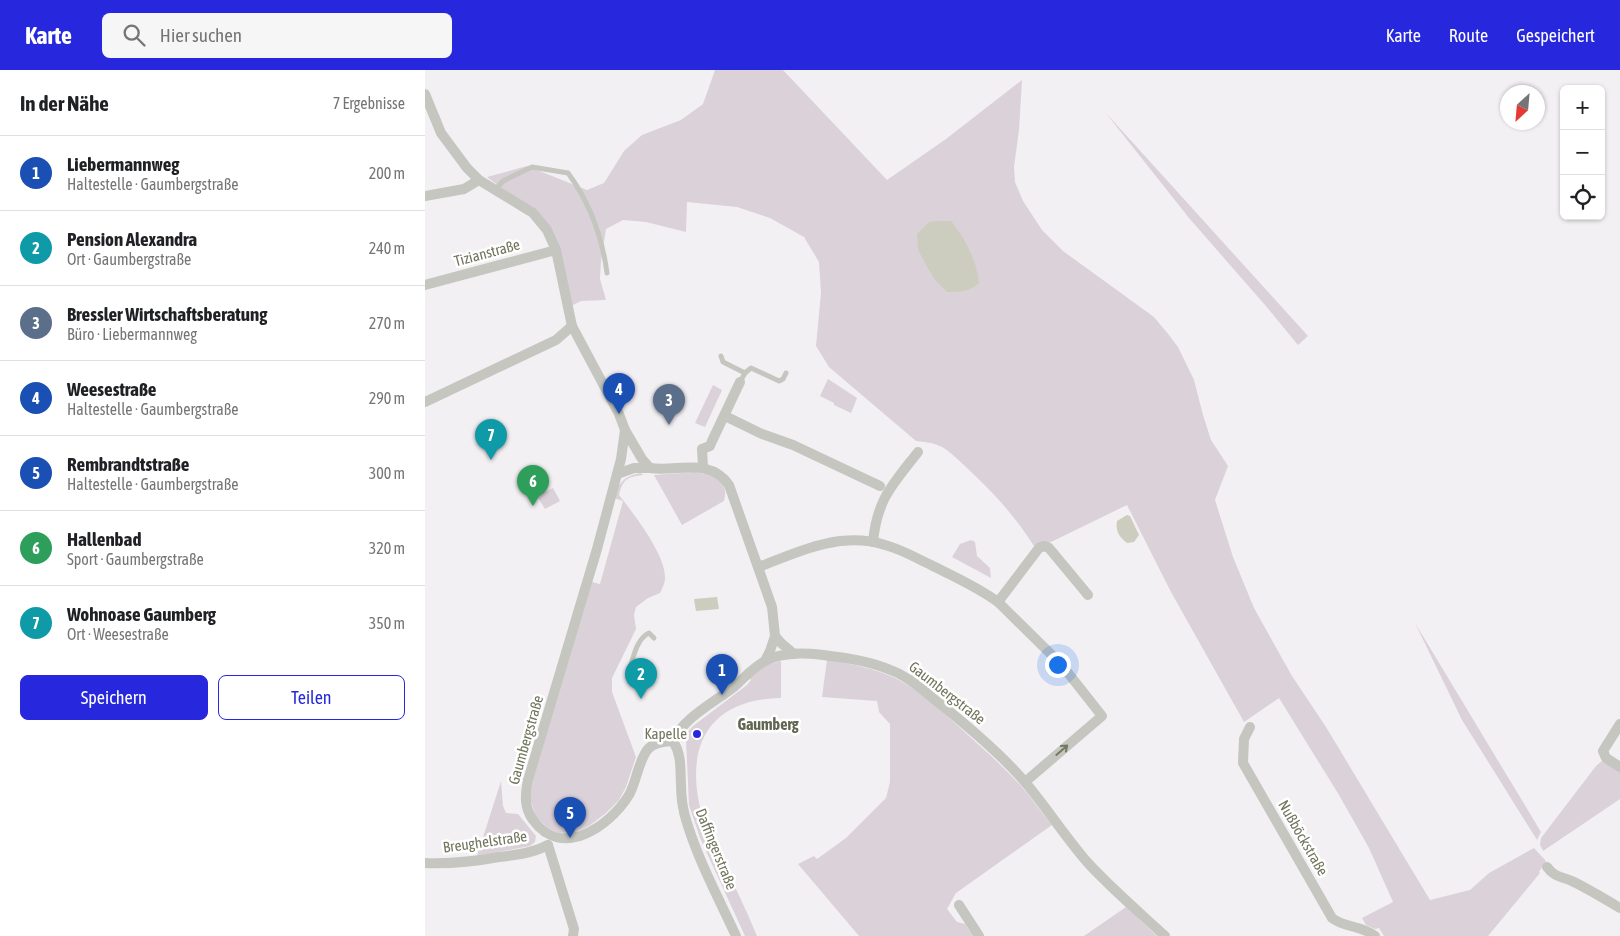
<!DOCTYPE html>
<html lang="de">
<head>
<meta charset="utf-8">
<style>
  body { margin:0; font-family:"Asap Condensed",sans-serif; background:#f6f6f6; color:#202124 }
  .controls { position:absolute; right:15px; top:15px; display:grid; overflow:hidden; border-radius:8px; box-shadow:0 1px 4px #0004 }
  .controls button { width:45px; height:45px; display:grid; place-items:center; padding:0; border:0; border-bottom:1px solid #e0e0e0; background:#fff; color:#202124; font:25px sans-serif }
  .compass { position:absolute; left:1075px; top:15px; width:45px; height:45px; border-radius:50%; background:#fff; box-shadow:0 1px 4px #0004; rotate:206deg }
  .you { position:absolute; left:632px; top:594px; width:18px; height:18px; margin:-12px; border:4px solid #fff; border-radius:50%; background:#1a73e8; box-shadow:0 0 0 8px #1a73e833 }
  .badge { display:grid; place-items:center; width:32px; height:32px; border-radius:50%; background:#2728dd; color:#fff; font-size:16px; font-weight:700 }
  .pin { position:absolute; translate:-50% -41px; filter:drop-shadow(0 1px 2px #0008) }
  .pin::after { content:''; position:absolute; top:26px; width:18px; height:15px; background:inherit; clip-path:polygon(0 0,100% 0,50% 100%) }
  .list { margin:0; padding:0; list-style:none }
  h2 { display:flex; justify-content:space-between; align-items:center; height:65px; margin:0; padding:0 20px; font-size:21px }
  h2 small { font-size:16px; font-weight:400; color:#757577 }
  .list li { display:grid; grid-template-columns:32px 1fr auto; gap:15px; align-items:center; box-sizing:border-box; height:75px; padding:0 20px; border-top:1px solid #e0e0e0 }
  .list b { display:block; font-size:19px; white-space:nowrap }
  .list p { margin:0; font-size:16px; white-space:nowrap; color:#757577 }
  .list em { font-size:16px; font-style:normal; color:#757577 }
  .actions { display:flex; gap:10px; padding:15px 20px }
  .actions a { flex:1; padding:11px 0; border:1px solid #2728dd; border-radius:8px; text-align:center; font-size:18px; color:#2728dd }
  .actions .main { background:#2728dd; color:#fff }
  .icon { flex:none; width:28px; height:28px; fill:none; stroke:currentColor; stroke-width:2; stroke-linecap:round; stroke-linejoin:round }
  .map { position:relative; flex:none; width:1195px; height:866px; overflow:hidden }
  header { display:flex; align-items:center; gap:30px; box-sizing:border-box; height:70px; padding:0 25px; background:#2728dd; color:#fff }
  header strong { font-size:24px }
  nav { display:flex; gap:28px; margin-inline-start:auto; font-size:18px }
  .search { width:350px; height:45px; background:#f6f6f6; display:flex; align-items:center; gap:12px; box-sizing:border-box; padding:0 18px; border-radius:8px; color:#757577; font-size:19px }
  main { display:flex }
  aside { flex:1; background:#fff }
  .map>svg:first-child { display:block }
  .green { fill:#dbd1d8 }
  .water { fill:#ccccbf }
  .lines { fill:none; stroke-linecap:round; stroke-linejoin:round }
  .service { stroke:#c4c6bf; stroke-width:5 }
  .minor { stroke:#c4c6bf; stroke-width:10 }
  .oneway { stroke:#747961 }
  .poi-dot { fill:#2728dd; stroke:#fff; stroke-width:2 }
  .labels { text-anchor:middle; stroke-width:5; stroke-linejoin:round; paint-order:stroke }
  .street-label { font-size:15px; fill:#70755c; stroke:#fff }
  .poi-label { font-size:15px; fill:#70755c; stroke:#fff; text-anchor:end }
  .neighbourhood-label { font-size:16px; font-weight:bold; fill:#626651; stroke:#fff }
</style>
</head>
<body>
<header>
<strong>Karte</strong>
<div class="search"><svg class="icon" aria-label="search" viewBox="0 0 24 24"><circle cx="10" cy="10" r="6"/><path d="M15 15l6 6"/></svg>Hier suchen</div>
<nav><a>Karte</a><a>Route</a><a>Gespeichert</a></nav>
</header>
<main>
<aside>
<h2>In der Nähe<small>7 Ergebnisse</small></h2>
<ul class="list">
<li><span class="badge" style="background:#1a4fb4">1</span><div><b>Liebermannweg</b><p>Haltestelle · Gaumbergstraße</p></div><em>200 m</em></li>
<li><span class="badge" style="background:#0f9aa8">2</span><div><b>Pension Alexandra</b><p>Ort · Gaumbergstraße</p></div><em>240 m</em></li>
<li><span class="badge" style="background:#5c6f8a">3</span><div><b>Bressler Wirtschaftsberatung</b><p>Büro · Liebermannweg</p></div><em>270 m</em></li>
<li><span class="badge" style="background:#1a4fb4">4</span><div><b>Weesestraße</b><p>Haltestelle · Gaumbergstraße</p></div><em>290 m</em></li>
<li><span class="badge" style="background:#1a4fb4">5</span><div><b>Rembrandtstraße</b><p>Haltestelle · Gaumbergstraße</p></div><em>300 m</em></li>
<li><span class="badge" style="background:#2e9e5b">6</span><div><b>Hallenbad</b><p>Sport · Gaumbergstraße</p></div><em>320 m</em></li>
<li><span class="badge" style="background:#0f9aa8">7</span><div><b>Wohnoase Gaumberg</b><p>Ort · Weesestraße</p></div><em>350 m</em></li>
</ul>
<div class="actions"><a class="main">Speichern</a><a>Teilen</a></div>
</aside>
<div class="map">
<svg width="1195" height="866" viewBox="0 0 1195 866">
  <rect width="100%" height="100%" fill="#f3f0f4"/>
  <g class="green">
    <path d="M290 0H358L462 110 521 69 597 10 594 60 589 97 590 112 598 131 617 160 638 181 729 247 744 265 753 277 769 310 778 345 786 370 803 396 790 430 808 487 829 538 867 606 901 657 1005 830 1045 820 1064 803 1109 778 1121 791 1114 802 1115 803 1063 866H959L954 858 950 859 941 855 937 848 968 832 944 778 914 725 854 628 819 652 746 522 702 435 624 473 609 476C590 446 567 421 541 397 534 391 526 382 517 377 509 373 501 372 491 371L404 297 391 276 396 223 394 192 379 167 345 148 312 137 262 132 261 162 221 152 198 150 181 159 176 191 175 209 181 230 156 231 146 236 134 181 108 142 62 107 102 96 162 120 179 113 199 81 217 65 256 50 278 34Z"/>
    <polygon points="680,42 883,266 873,275 840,235 764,148"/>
    <polygon points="403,309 432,328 426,343 409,335 409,333 395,326"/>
    <polygon points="288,315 297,320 280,357 270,353"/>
    <path d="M270 402C287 405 305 410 299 431L257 455 229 405Z"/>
    <path d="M216 403 218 405C202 407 198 409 194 425 208 443 241 485 240 508 240 513 237 519 235 523L223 528 211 537 209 545 211 559 187 608V622L211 687 201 717 194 730 181 743 164 756 150 762 134 763 123 758 111 747 105 728 108 710 167 512 175 514 198 431 189 428C194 412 199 406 216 403Z"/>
    <polygon points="128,418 135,431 120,439 112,426"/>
    <polygon points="546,470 550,472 552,486 565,498 566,508 527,487 535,474"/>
    <polygon points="990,553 1116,762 1112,770 1037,650"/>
    <path d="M402 590C426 594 450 598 472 609 494 620 514 639 532 655 554 675 576 694 596 716 607 728 616 742 627 755L531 823 522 839 532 852 540 854 548 866H434L373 794 389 786 392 789 421 768 461 728 465 712V654L454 642 452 631 397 627Z"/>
    <path d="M356 591V628C277 630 258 684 279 752 282 764 290 776 296 787 308 813 321 839 332 866H320L275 768 264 735 261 669 262 663 268 656 322 615 326 610 324 608 341 595Z"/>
    <polygon points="1177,691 1195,701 1195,729 1118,781 1115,775 1116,768 1171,696"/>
    <polygon points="76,711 78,736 81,743 93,744 111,766 110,772 105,776 52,786"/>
    <polygon points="701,837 732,866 659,866"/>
  </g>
  <g class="water">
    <path d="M514 151H526C541 170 551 189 554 213 544 222 535 222 522 222L510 210 501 195 493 179 492 164 504 152Z"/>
    <path d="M702 445 705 446 714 465 709 472 702 473C695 468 690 461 692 451Z"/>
    <polygon points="292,527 294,539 271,541 269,529"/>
  </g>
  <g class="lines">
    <g class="service">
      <path d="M71 119 78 111 107 97 143 103C165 133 177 166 182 203"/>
      <polyline points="296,286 298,292 320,303"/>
      <polyline points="315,312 320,303 326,298 354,311 358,309 361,303"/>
      <path d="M204 602C208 589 211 569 224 563L229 568"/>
    </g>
    <g class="minor">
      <path d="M0 24 16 63 42 98 54 110 108 143 122 160 131 180 147 256 194 344 200 360 196 389 172 479 103 710C100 725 99 737 108 750 137 790 185 756 204 725 212 711 213 691 223 679 230 672 239 672 248 671"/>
      <polyline points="0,126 39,119 54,110"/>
      <polyline points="0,215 131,180"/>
      <polyline points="0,332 131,270 147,256"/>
      <polyline points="300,346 337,364 368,375 455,416"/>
      <path d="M200 360 217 389 225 398C253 402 285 387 304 415L347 537 350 566 345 581 340 591"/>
      <polyline points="278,397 277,379 285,376 287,371 315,312"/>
      <polyline points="192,404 209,398 225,398"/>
      <path d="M448 472C452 429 468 414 493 382"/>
      <path d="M334 497C374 481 416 461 460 475 476 479 491 488 506 495 528 506 553 517 573 532L636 594 677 646 600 712"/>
      <polyline points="573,532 614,478 619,476 624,478 663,525"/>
      <polyline points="350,566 356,573 369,584"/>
      <polyline points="1195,654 1178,681 1181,688 1195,697"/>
      <path d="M825 657 819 669 818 693 907 848C919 858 937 855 950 866"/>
      <path d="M248 671C258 648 290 632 310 616 320 607 329 596 342 590 360 582 379 583 398 585 422 588 445 591 468 601 485 608 499 621 514 633 544 657 575 683 600 712 622 738 641 768 663 793 687 819 714 842 740 866"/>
      <path d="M248 671C257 685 255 699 256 715 256 728 258 741 262 753 274 792 294 829 311 866"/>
      <polyline points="123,775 149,859 148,866"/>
      <path d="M0 793C27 794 47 792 74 787 91 785 108 783 123 775"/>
      <path d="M1122 797C1131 809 1138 806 1149 812 1165 820 1180 829 1195 838"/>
      <polyline points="534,835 554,866"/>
    </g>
  </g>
  <defs><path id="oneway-shaft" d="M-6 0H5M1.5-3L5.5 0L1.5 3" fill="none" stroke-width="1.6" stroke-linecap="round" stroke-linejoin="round" transform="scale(1.25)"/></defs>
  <use class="oneway" href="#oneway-shaft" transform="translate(637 680) rotate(-41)"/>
  <circle class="poi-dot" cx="272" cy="664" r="5"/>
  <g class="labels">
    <g class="street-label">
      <text transform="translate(62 183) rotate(-15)" y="5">Tizianstraße</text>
      <text transform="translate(522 623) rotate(38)" y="5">Gaumbergstraße</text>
      <text transform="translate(101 670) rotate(-74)" y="5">Gaumbergstraße</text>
      <text transform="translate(878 768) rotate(60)" y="5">Nußböckstraße</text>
      <text transform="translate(60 772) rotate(-8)" y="5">Breughelstraße</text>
      <text transform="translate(291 779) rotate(68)" y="5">Daffingerstraße</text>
    </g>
    <g class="poi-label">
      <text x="262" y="669">Kapelle</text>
    </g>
    <g class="neighbourhood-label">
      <text x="343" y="660">Gaumberg</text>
    </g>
  </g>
</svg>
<div class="controls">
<button>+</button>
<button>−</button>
<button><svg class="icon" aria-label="locate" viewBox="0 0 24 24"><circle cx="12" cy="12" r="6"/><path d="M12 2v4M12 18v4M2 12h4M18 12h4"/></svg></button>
</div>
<svg class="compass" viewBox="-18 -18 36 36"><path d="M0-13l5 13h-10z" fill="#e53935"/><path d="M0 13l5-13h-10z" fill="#757577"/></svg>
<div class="you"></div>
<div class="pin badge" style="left:297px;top:625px;background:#1a4fb4">1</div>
<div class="pin badge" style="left:216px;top:629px;background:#0f9aa8">2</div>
<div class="pin badge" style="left:244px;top:355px;background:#5c6f8a">3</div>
<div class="pin badge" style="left:194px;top:344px;background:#1a4fb4">4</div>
<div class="pin badge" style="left:145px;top:768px;background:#1a4fb4">5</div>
<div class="pin badge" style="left:108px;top:436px;background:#2e9e5b">6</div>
<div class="pin badge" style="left:66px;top:390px;background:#0f9aa8">7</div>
</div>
</main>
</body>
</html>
